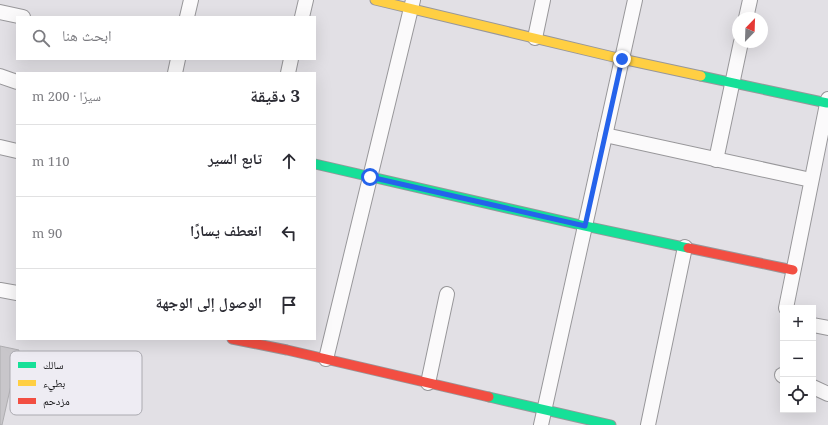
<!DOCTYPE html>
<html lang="ar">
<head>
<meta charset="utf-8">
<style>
  body { margin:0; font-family:"Noto Serif","Noto Naskh Arabic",serif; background:#f7f7f7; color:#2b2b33; direction:rtl }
  .controls { position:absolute; right:12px; bottom:12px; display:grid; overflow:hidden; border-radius:0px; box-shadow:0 4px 16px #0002 }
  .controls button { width:36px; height:36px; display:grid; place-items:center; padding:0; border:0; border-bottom:1px solid #e1e1e2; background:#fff; color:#2b2b33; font:20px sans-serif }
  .compass { position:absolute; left:732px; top:12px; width:36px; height:36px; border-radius:50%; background:#fff; box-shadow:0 4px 16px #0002; rotate:23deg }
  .stop { position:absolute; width:12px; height:12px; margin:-9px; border:3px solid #2563eb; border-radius:50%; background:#fff }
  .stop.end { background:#2563eb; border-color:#fff; box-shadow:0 1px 4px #0008 }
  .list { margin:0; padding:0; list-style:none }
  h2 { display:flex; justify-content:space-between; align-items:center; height:52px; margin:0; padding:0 16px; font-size:17px }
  h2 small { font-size:13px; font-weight:400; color:#7c7c81 }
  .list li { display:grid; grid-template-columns:26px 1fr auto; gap:12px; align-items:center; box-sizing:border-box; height:72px; padding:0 16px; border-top:1px solid #e1e1e2 }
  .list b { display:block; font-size:15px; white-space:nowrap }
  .list em { font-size:13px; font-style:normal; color:#7c7c81 }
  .icon { flex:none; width:22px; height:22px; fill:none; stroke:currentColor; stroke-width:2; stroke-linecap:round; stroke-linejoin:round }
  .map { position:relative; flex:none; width:828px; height:425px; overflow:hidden; direction:ltr }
  .search { position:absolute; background:#fff; box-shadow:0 4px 16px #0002; left:16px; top:16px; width:300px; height:44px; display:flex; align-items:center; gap:10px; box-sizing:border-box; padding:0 14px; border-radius:0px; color:#7c7c81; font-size:15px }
  .panel { position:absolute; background:#fff; box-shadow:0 4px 16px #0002; left:16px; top:72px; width:300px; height:268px; border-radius:0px; direction:rtl }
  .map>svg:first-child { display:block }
  .building { fill:#c8c6ca; stroke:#aeadb0 }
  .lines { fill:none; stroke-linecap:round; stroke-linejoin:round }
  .street-casing { stroke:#98979a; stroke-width:16 }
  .fast-casing { stroke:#98979a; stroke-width:11 }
  .slow-casing { stroke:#98979a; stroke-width:11 }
  .jam-casing { stroke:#98979a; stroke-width:11 }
  .street { stroke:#fbfafb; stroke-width:14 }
  .fast { stroke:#16e098; stroke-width:9 }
  .slow { stroke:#ffcf43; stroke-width:9 }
  .jam { stroke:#f24e42; stroke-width:9 }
  .route { stroke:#2563eb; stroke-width:5 }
  .key { fill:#eeecf3; stroke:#abaab0; stroke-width:1 }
  .key-label { font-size:11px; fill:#101012 }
</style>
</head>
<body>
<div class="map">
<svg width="828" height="425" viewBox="0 0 828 425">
  <rect width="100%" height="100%" fill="#e2e0e5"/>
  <polygon class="building" points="0,346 19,350 2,425 0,425"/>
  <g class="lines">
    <g class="street-casing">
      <g id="street">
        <polyline points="0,12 23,17"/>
        <polyline points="187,17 191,0"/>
        <polyline points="302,17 306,0"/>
        <polyline points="746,18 750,0"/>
        <polyline points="535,38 543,0"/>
        <polyline points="175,73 178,59"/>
        <polyline points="288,73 291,59"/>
        <polyline points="0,76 17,82"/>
        <polyline points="605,135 811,180"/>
        <polyline points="0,147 17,151"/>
        <polyline points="716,160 741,42"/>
        <polyline points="0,290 17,293"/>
        <polyline points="786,308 828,99"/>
        <polyline points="813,325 828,328"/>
        <polyline points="326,359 413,0"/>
        <polyline points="782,375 783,376"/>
        <polyline points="428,383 447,294"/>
        <polyline points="813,387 828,394"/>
        <polyline points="541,425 635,0"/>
        <polyline points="648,425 685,247"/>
      </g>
    </g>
    <g class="fast-casing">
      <g id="fast">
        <polyline points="701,76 827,103"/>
        <polyline points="315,164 585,226 688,248"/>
        <polyline points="489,397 611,425"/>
      </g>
    </g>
    <g class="slow-casing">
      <polyline id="slow" points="375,0 622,59 701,76"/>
    </g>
    <g class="jam-casing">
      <g id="jam">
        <polyline points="688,248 793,270"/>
        <polyline points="232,339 287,350 489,397"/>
      </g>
    </g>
    <use href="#street" class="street"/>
    <use href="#fast" class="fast"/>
    <use href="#slow" class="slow"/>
    <use href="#jam" class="jam"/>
  </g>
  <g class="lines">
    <polyline class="route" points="370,177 585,226 622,59"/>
  </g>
  <rect x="10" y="351" width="132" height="64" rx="6" class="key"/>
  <rect x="18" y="362" width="18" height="6" fill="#16e098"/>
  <rect x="18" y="380" width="18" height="6" fill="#ffcf43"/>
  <rect x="18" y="398" width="18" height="6" fill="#f24e42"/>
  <g class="key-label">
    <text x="43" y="369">سالك</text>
    <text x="43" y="387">بطيء</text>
    <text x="43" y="405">مزدحم</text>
  </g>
</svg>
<div class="controls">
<button>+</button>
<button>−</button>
<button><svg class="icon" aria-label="locate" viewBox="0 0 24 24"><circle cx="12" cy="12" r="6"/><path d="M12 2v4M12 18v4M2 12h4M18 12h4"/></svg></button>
</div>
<svg class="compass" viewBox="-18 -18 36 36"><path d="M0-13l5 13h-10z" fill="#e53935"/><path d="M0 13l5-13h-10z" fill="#7c7c81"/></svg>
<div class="stop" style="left:370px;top:177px"></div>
<div class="stop end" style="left:622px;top:59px"></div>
<div class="search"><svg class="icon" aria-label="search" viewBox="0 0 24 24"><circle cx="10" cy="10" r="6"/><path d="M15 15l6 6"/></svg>ابحث هنا</div>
<section class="panel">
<h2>3 دقيقة<small>سيرًا · 200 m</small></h2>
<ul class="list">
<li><svg class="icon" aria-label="ahead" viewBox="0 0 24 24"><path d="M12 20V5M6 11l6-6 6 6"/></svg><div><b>تابع السير</b></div><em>110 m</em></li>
<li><svg class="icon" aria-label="left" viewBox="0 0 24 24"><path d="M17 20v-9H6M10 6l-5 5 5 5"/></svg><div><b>انعطف يسارًا</b></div><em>90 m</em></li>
<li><svg class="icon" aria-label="arrive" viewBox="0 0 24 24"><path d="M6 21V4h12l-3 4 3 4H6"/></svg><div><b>الوصول إلى الوجهة</b></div></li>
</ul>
</section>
</div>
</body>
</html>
